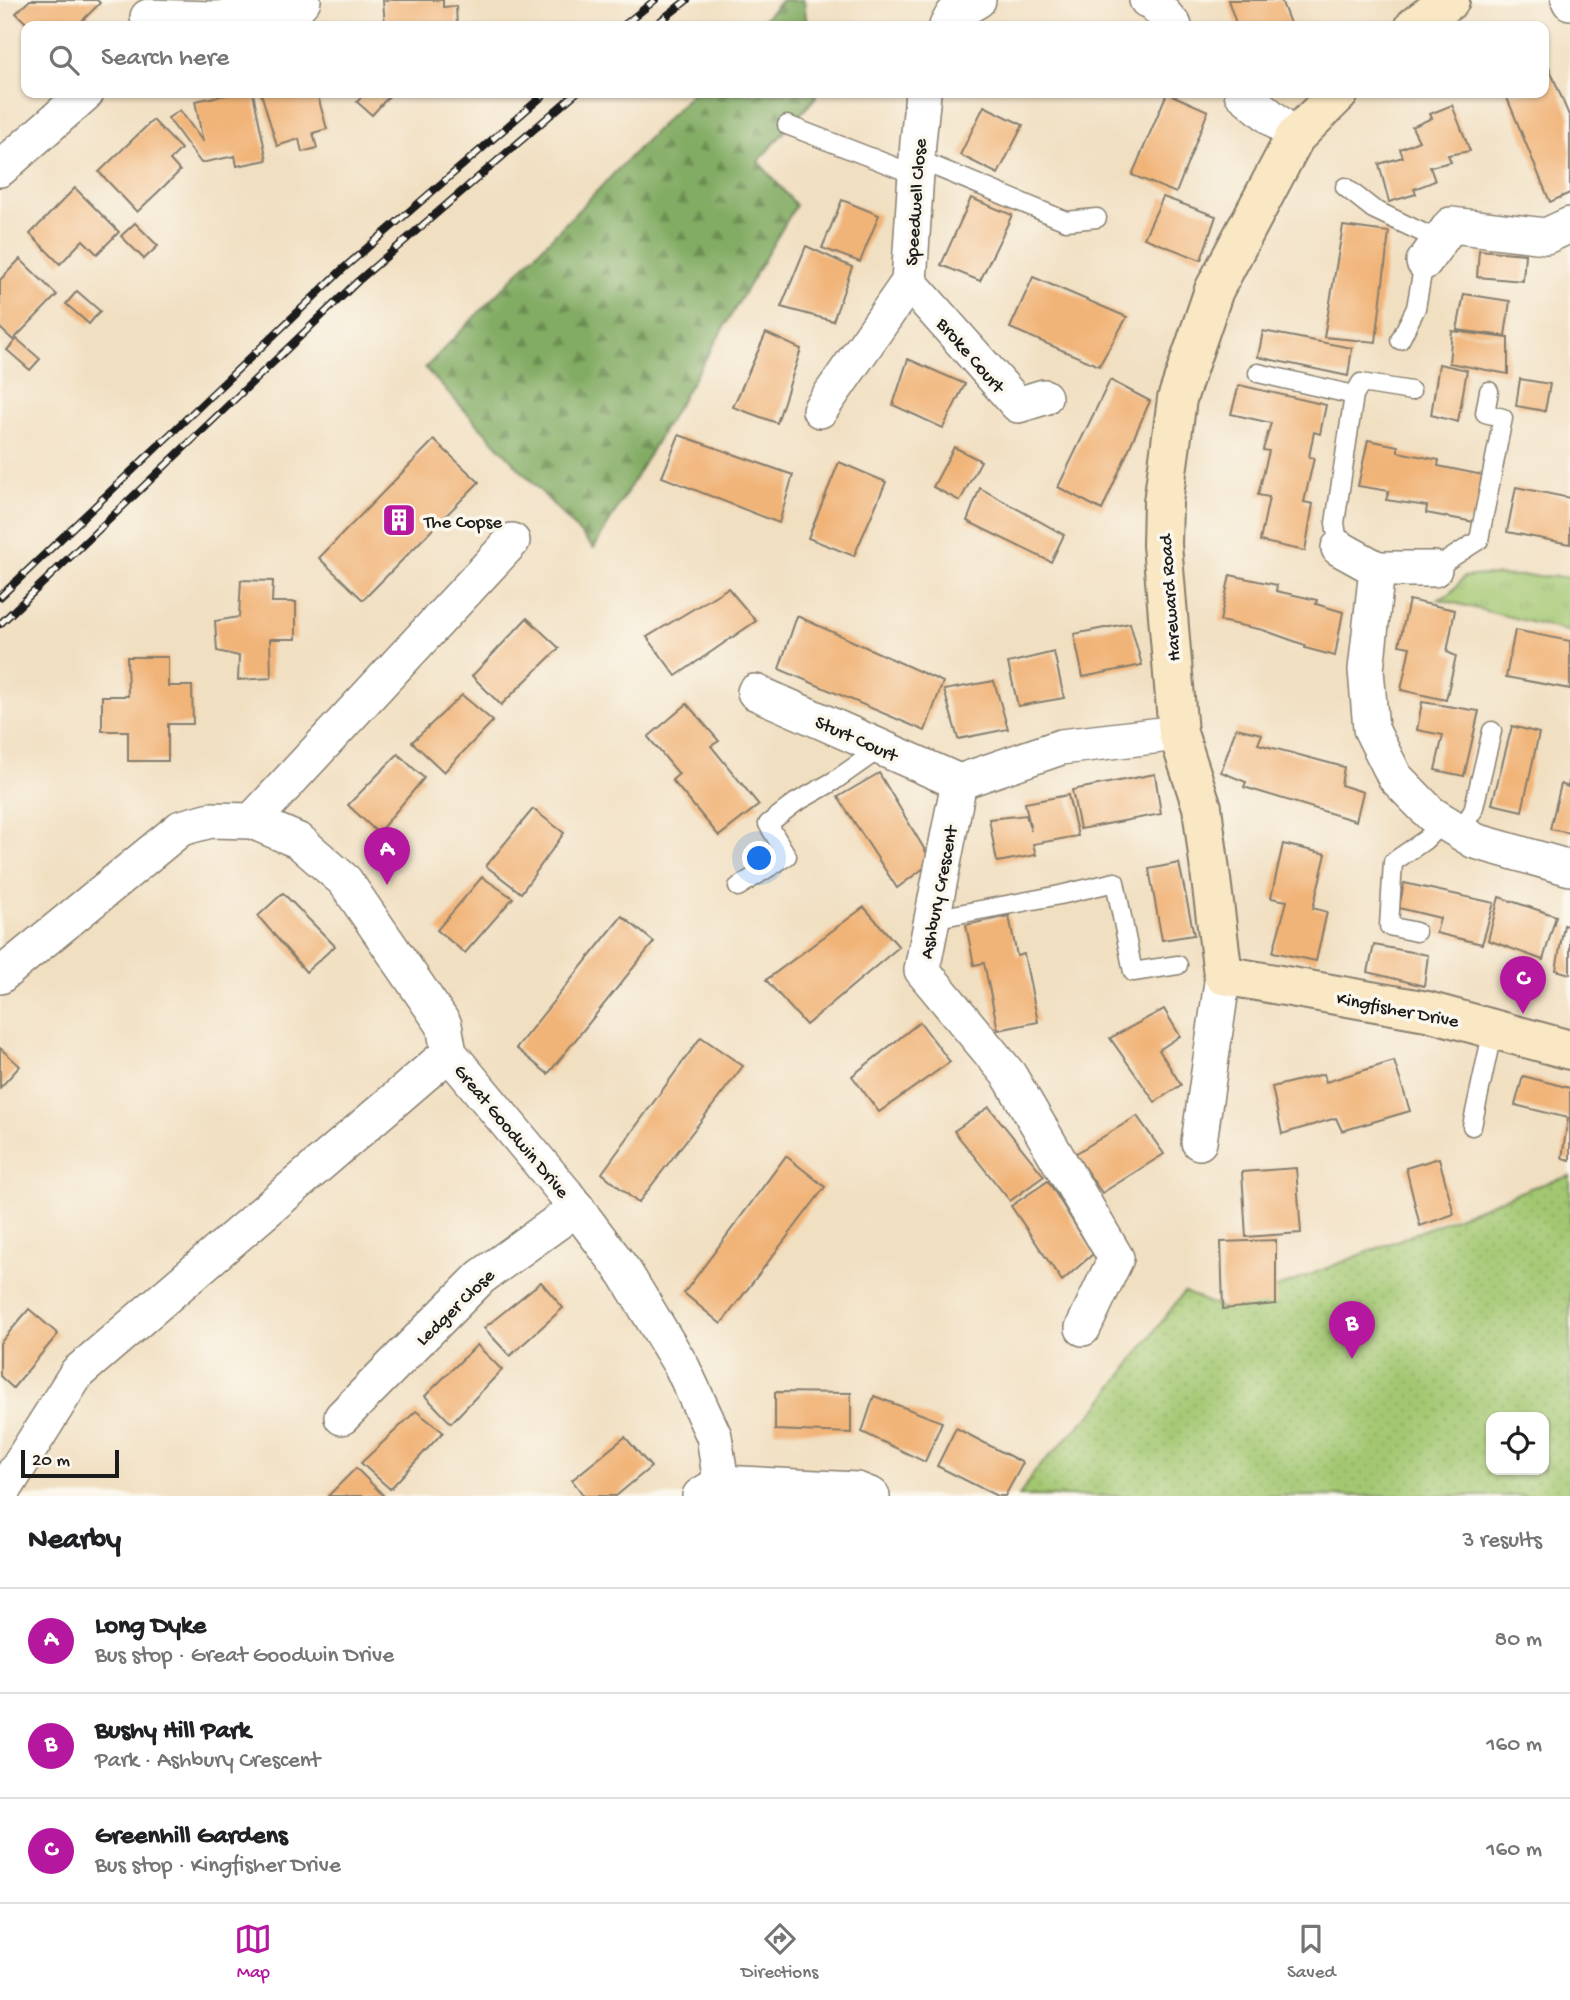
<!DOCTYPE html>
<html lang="en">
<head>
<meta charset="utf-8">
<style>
  body { margin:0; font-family:"Gochi Hand",sans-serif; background:#f6f6f6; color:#202124 }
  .controls { position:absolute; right:21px; bottom:21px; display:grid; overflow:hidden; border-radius:14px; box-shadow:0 2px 5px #0004 }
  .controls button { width:63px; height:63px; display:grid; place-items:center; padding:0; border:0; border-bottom:2px solid #e0e0e0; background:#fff; color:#202124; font:35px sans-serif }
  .scale { position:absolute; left:21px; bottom:18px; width:98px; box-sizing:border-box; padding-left:7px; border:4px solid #1c1c1c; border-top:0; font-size:19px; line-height:24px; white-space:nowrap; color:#1c1c1c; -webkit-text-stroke:5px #fbf7ec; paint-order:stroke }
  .you { position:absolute; left:760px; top:859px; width:24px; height:24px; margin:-18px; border:5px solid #fff; border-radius:50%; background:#1a73e8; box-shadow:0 0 0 10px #1a73e833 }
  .badge { display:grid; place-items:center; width:46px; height:46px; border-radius:50%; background:#b5179e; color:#fff; font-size:23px; font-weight:700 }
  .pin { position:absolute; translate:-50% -58px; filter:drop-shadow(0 2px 4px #0008) }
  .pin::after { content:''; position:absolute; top:37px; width:24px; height:21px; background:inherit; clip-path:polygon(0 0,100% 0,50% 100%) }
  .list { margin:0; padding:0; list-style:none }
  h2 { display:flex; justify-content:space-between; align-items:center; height:91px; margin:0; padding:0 28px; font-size:30px }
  h2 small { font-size:23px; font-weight:400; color:#757577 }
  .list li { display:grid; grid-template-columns:46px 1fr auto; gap:21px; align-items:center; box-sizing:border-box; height:105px; padding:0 28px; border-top:2px solid #e0e0e0 }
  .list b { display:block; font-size:26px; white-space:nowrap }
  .list p { margin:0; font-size:23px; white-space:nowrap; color:#757577 }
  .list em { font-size:23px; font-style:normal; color:#757577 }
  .icon { flex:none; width:38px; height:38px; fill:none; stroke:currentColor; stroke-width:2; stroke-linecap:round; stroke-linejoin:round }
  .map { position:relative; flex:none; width:1570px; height:1496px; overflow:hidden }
  .search { position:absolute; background:#fff; box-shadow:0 2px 5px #0004; left:21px; right:21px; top:21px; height:77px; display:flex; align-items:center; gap:18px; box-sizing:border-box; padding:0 24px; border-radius:14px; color:#757577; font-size:26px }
  .sheet { height:406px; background:#fff }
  nav { display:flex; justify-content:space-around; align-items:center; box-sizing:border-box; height:98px; border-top:2px solid #e0e0e0; background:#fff; font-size:19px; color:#757577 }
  nav a { display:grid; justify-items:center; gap:4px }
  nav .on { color:#b5179e }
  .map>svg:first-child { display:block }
  .grass { fill:url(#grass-tufts); stroke:#607246; stroke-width:2 }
  .forest { fill:url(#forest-firs); stroke:#4f6440; stroke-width:2 }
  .park { fill:url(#park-dots); stroke:#607246; stroke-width:2; fill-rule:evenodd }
  .building { fill:#f1b478 }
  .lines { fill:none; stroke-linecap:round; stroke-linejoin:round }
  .lane-casing { stroke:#867e6e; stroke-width:21 }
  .street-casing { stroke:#867e6e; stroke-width:38 }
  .secondary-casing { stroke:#867e6e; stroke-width:42 }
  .lane { stroke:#fff; stroke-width:18 }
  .street { stroke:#fff; stroke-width:35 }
  .secondary { stroke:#fae7c3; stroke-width:38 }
  .rail-casing { stroke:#1c1c1c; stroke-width:8 }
  .rail { stroke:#fbf7ec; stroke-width:5; stroke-dasharray:16; stroke-linecap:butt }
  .labels { text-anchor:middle; stroke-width:7; stroke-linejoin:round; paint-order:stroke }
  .street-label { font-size:19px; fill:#1c1c1c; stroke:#fbf7ec }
  .poi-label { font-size:19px; fill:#1c1c1c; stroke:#fbf7ec; text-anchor:start }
</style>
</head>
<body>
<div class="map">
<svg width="1570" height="1496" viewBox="0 0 1570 1496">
  <defs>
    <pattern id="grass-tufts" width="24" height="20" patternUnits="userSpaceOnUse" patternTransform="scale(1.75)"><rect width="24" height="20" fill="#a3c771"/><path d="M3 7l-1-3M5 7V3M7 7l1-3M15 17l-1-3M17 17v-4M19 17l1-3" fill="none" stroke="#8caa61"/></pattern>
    <pattern id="forest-firs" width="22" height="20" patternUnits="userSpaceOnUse" patternTransform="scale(1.75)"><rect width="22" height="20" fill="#82ac63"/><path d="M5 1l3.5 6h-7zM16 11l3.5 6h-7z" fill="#6a8b51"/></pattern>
    <pattern id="park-dots" width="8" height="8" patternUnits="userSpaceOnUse" patternTransform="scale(1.75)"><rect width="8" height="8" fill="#a3c771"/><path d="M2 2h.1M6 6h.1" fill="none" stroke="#8caa61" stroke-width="1.8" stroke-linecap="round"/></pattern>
  </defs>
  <rect width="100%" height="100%" fill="#fbf7ec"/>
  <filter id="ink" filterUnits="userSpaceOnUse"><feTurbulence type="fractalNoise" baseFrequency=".0143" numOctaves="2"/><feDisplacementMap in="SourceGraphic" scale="14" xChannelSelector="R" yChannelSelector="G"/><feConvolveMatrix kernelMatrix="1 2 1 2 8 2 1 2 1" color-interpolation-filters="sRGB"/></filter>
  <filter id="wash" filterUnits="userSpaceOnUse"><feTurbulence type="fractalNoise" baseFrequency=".00686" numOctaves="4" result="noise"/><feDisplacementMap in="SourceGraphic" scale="28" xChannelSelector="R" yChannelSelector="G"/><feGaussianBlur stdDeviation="1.57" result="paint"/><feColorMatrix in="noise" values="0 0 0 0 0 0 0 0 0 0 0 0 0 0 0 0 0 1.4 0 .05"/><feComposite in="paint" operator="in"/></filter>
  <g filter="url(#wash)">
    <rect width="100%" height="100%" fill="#f1dfc1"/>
    <polygon class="grass" points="1483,575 1570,577 1570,632 1438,599 1450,594 1464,577"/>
    <g class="forest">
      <polygon points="782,0 804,0 807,26 757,26"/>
      <polygon points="692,93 816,93 816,97 758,161 796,205 594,548 425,368"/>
    </g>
    <path class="park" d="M1570 1176V1496H1019L1035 1471 1097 1408 1184 1292 1223 1309 1533 1187ZM1491 1417H1544V1470H1491Z"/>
    <g id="blocks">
      <g class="building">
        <polygon points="30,0 97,0 100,3 77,26 49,26 42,19 36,26 29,26 16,13"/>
        <polygon points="383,0 443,0 443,7 456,6 457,26 385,26"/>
        <polygon points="1228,0 1281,0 1291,26 1237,26"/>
        <polygon points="1544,55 1570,118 1570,193 1550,202 1505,93 1544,93"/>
        <polygon points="235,93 253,93 267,160 237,166 235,156 201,163 168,118 180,110 203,142 195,101"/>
        <polygon points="261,93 317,93 327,129 313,133 317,148 302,152 299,139 277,146"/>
        <polygon points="365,93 392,93 372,115 357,102"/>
        <polygon points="1167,93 1208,111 1176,193 1132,175"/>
        <polygon points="1452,105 1470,151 1448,155 1451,162 1430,167 1435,181 1414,189 1416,194 1389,202 1379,164 1403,157 1400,149 1419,141 1412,127 1432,118 1430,114"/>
        <polygon points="984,106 1023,125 998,174 960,155"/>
        <polygon points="153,120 181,149 170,160 180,171 137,212 99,172"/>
        <polygon points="75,188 119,232 97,254 83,240 60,264 30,234"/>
        <polygon points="1163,197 1216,216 1201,260 1144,238"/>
        <polygon points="971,198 1012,215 980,281 941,265"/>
        <polygon points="842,200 879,215 860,262 822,248"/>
        <polygon points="135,223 158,246 144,259 121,236"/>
        <polygon points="1343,226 1389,232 1376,342 1324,337"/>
        <polygon points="806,246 852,267 833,321 781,307"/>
        <polygon points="1479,250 1525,254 1523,281 1477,277"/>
        <polygon points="20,259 57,295 13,340 0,328 0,280"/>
        <polygon points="1033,277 1127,317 1099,366 1010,328"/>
        <polygon points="77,291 100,311 89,324 66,304"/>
        <polygon points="1464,294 1510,301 1505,336 1457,330"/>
        <polygon points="1263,331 1352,348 1348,376 1258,357"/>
        <polygon points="1452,331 1508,338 1508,374 1449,363"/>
        <polygon points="766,333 801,349 777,423 733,407"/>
        <polygon points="17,339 40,359 30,370 7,350"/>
        <polygon points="908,359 965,384 943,428 893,405"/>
        <polygon points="1439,364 1467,370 1458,422 1431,415"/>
        <polygon points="1520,379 1550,384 1545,411 1516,406"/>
        <polygon points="1110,380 1150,401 1102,510 1058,487"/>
        <polygon points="1239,385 1326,405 1320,434 1314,432 1309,457 1314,458 1304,502 1313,504 1305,551 1260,541 1269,497 1258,495 1269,451 1263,450 1271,423 1231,414"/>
        <polygon points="679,435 793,475 779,523 662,477"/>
        <polygon points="434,440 479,482 363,600 319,558"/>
        <polygon points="1368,440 1398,446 1398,452 1439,460 1438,466 1483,475 1474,522 1426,513 1427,506 1386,500 1389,491 1358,486"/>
        <polygon points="954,447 981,461 960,501 933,487"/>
        <polygon points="839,462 886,482 854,556 808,538"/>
        <polygon points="1516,487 1570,498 1570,544 1507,532"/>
        <polygon points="980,488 1064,535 1051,562 967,521"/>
        <polygon points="1230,575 1277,585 1276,591 1317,600 1316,604 1343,612 1335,656 1305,648 1305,645 1263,630 1220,621"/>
        <polygon points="241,580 273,581 272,602 296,602 296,639 270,639 271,678 238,680 239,656 217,651 215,621 239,617"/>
        <polygon points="728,588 756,621 676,676 647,637"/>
        <polygon points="1409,600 1455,610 1447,652 1456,656 1446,700 1401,690 1410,647 1399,645"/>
        <polygon points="797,616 943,682 925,731 779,669"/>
        <polygon points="527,618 559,648 501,705 472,676"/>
        <polygon points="1130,623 1142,665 1083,677 1074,634"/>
        <polygon points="1515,630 1570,641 1570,689 1506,677"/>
        <polygon points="1054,652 1064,698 1018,706 1008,663"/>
        <polygon points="127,657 168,657 168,686 192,686 193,724 168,724 168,761 128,761 128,731 102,731 102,696 128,696"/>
        <polygon points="994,681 1008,729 958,739 944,690"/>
        <polygon points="462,695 493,721 444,772 412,742"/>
        <polygon points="1422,702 1479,711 1464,776 1435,770 1443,735 1417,730"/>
        <polygon points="687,704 719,741 711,746 759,805 719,836 672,780 679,774 648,737"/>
        <polygon points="1512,726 1539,733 1522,811 1492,804"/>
        <polygon points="1236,728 1262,734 1258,744 1344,767 1341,785 1363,792 1356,821 1244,787 1246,782 1221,772"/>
        <polygon points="398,754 424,778 378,833 348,805"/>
        <polygon points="879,773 932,862 897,888 838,797"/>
        <polygon points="1155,774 1161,814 1080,829 1072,790"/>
        <polygon points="1569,781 1570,781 1570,833 1550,829 1561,784 1568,787"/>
        <polygon points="1068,795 1078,836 1033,844 1036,855 997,862 989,819 1026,815 1031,831 1025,803"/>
        <polygon points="533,809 564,833 521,893 486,866"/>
        <polygon points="1283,844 1326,854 1313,908 1327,912 1316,961 1273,952 1287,901 1271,898"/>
        <polygon points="1179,863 1194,935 1162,940 1149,869"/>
        <polygon points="482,877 513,898 465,953 437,930"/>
        <polygon points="1404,883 1494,903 1482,944 1436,933 1440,918 1399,908"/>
        <polygon points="283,893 335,946 306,972 258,916"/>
        <polygon points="1499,897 1556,916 1543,960 1488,940"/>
        <polygon points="864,907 899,947 806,1025 766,980"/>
        <polygon points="622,916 654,942 548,1074 516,1048"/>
        <polygon points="1009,916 1017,956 1024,954 1038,1022 998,1030 984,963 974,965 966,925"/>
        <polygon points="1564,925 1570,927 1570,974 1556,970"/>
        <polygon points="1374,945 1428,955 1424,986 1368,972"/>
        <polygon points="1164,1009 1180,1036 1159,1050 1181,1085 1155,1102 1110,1038"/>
        <polygon points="920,1022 950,1062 879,1112 852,1076"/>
        <polygon points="701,1037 743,1066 638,1203 602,1173"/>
        <polygon points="0,1048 20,1066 0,1088"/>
        <polygon points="1394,1061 1410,1111 1342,1131 1336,1118 1282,1134 1272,1087 1324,1074 1326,1082"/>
        <polygon points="1523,1076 1570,1088 1570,1160 1562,1158 1568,1118 1515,1105"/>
        <polygon points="989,1107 1044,1176 1010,1201 954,1131"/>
        <polygon points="1137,1116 1164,1154 1102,1193 1075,1154"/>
        <polygon points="786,1156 825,1187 721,1324 684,1293"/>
        <polygon points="1439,1158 1454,1214 1420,1226 1406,1168"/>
        <polygon points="1296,1168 1301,1233 1246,1237 1242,1172"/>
        <polygon points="1048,1181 1093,1254 1062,1281 1011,1206"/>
        <polygon points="1276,1240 1276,1304 1223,1309 1221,1242"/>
        <polygon points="541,1282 563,1308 510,1356 484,1328"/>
        <polygon points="29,1309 58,1334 13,1388 0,1376 0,1343"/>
        <polygon points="477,1345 502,1370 451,1423 425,1396"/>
        <polygon points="775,1392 851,1393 851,1433 775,1430"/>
        <polygon points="874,1396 942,1422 925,1462 862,1432"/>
        <polygon points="416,1411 443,1432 390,1489 361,1463"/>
        <polygon points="956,1428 1023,1463 1005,1496 997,1496 937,1466"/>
        <polygon points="625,1437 651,1467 616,1496 584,1496 572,1480"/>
        <polygon points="356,1468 384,1496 328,1496"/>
      </g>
    </g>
  </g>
  <g filter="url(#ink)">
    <use href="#blocks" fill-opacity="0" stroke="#867e6e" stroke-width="2"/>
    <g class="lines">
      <g class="lane-casing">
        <g id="lane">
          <polyline points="787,125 916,175"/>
          <polyline points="917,159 1066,221 1097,218"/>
          <polyline points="1345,187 1373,209 1440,241"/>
          <polyline points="1400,340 1416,308 1424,262"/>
          <polyline points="1258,373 1354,395"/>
          <polyline points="1339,548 1335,523 1354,395 1361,383 1411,391"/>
          <polyline points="1434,569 1479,540 1503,418 1485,413 1489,391"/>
          <polyline points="1460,830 1473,811 1492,731"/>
          <polyline points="738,887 787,856 768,824 795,803 834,781 881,748"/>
          <polyline points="932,919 1060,895 1115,882 1133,972 1178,965"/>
          <polyline points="1416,932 1389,926 1393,862 1425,840 1444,821"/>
          <polyline points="1472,1126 1493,1029"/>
        </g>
      </g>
      <g class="street-casing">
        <g id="street">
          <polyline points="1147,0 1153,2 1174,26"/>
          <polyline points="1569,0 1570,2"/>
          <polyline points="148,17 213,19 284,15 295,9 303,0"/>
          <polyline points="947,26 953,15 978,0"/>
          <polyline points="1242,93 1295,137"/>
          <polyline points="0,169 86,93"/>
          <polyline points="1424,262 1451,225 1546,236 1570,225"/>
          <polyline points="909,282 1018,405 1044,397"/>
          <polyline points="820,410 909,282 918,142 923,93"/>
          <polyline points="1339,548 1377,569 1366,670 1371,729 1395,777 1431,814 1475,841 1570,868"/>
          <polyline points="1377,569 1434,569"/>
          <polyline points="755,692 959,782"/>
          <polyline points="959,782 922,970 1009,1075 1116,1258 1083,1328"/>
          <polyline points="959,782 1061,747 1178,733"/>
          <polyline points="252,821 512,541"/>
          <polyline points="0,976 181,828 211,820 252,821 299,841 345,881 444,1025 449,1053 565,1193 625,1273 682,1367 714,1436 721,1483"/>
          <polyline points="1199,1142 1223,975"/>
          <polyline points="342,1417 481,1277 577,1208"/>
          <polyline points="0,1496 77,1373 449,1053"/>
          <polyline points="700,1496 721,1483 857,1490 872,1496"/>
        </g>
      </g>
      <g class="secondary-casing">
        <g id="secondary">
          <polyline points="1415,26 1450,0"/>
          <polyline points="1339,93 1295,137 1214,290 1177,399 1163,502 1162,545 1178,733 1202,807 1223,975 1427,1011 1570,1050"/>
        </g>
      </g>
      <use href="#lane" class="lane"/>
      <use href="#street" class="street"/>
      <use href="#secondary" class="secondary"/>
      <g class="rail-casing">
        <g id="rail">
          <polyline points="623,26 655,0"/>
          <polyline points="654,26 687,0"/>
          <polyline points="0,597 345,267 546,93"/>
          <polyline points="0,624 358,281 576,93"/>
        </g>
      </g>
      <use href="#rail" class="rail"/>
    </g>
  </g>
  <defs>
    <g id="building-square" transform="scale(1.75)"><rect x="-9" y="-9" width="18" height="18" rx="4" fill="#b5179e" stroke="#fbf7ec"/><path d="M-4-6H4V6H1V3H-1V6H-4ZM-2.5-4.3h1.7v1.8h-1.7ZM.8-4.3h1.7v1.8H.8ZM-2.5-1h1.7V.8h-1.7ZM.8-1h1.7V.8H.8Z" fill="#fff"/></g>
  </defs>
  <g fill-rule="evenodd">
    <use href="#building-square" x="399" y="520"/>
  </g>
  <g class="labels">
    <g class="street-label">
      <text transform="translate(914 202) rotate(-86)" y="7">Speedwell Close</text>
      <text transform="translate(972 354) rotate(49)" y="7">Broke Court</text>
      <text transform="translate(1168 598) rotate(-94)" y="7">Hareward Road</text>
      <text transform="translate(857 737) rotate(24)" y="7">Sturt Court</text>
      <text transform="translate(937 892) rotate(-79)" y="7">Ashbury Crescent</text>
      <text transform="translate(1398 1008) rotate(11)" y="7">Kingfisher Drive</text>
      <text transform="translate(513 1130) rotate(50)" y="7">Great Goodwin Drive</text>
      <text transform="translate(454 1306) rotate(-44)" y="7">Ledger Close</text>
    </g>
    <g class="poi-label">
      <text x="424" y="527">The Copse</text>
    </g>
  </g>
</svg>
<div class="controls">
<button><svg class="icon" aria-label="locate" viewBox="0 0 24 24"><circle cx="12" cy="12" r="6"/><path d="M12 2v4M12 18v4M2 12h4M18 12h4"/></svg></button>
</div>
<div class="scale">20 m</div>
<div class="you"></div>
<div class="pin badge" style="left:387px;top:885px">A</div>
<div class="pin badge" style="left:1352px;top:1359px">B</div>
<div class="pin badge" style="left:1523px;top:1014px">C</div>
<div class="search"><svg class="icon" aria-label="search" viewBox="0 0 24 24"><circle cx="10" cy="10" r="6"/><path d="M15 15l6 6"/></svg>Search here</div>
</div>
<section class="sheet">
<h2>Nearby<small>3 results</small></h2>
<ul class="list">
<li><span class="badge">A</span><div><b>Long Dyke</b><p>Bus stop · Great Goodwin Drive</p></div><em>80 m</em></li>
<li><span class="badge">B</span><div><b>Bushy Hill Park</b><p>Park · Ashbury Crescent</p></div><em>160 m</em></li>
<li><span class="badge">C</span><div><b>Greenhill Gardens</b><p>Bus stop · Kingfisher Drive</p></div><em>160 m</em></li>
</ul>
</section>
<nav>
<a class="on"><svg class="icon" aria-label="map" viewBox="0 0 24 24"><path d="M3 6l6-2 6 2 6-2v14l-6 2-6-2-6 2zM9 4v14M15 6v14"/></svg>Map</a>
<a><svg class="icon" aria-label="directions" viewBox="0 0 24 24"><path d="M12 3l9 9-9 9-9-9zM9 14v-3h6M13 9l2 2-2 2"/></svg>Directions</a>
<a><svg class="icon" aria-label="saved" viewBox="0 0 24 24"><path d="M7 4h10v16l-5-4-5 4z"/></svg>Saved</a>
</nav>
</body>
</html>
